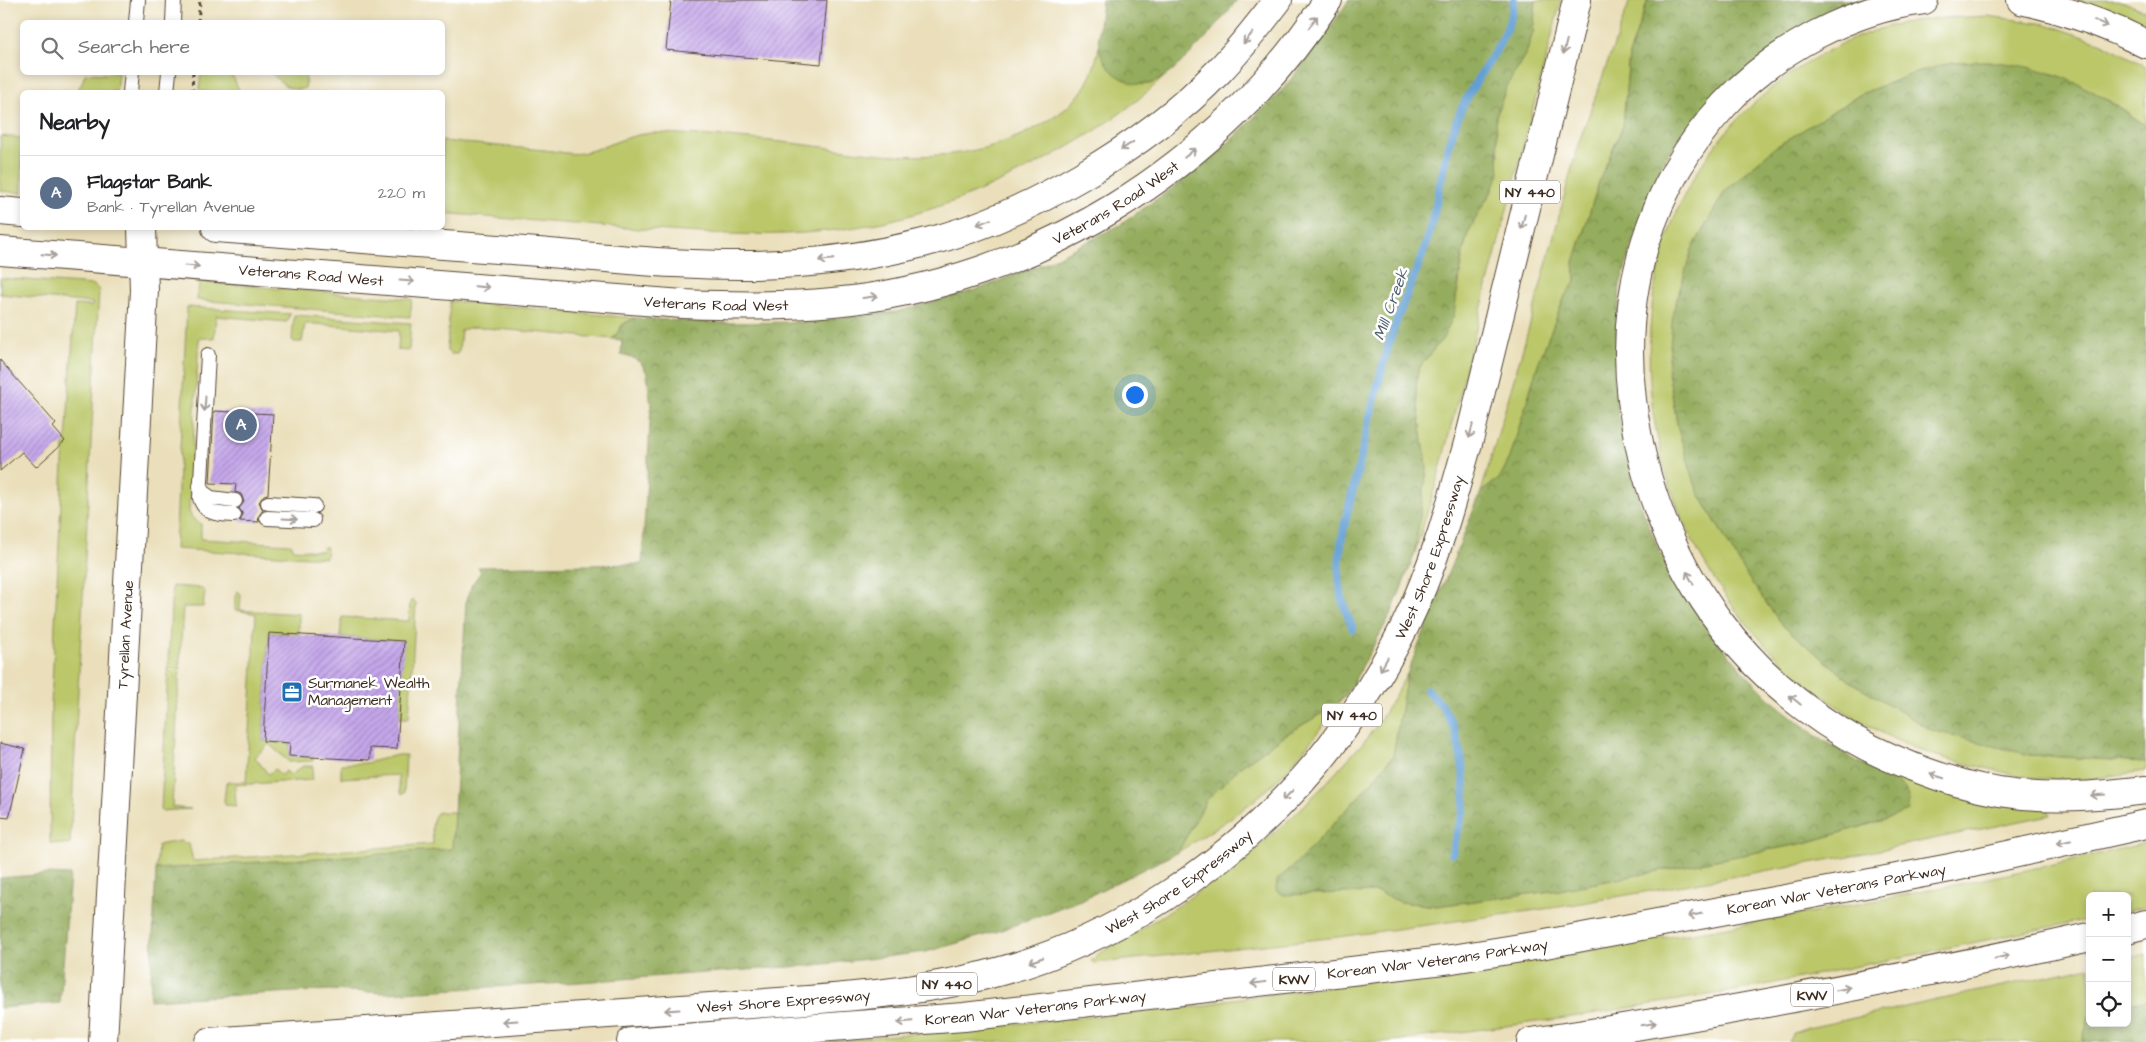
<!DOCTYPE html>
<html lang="en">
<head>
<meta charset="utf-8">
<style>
  body { margin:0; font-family:"Architects Daughter",sans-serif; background:#f2f2f2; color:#202124 }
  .controls { position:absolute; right:15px; bottom:15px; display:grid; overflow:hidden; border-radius:8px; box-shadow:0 2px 8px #0003 }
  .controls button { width:45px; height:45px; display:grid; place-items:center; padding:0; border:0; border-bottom:1px solid #e0e0e0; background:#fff; color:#202124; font:25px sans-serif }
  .you { position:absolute; left:1134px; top:394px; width:18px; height:18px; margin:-12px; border:4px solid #fff; border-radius:50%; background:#1a73e8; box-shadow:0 0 0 8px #1a73e833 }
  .badge { display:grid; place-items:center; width:32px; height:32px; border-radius:50%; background:#1f6fb2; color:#fff; font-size:16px; font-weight:700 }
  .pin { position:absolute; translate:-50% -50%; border:2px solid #fff; box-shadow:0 1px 5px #0006 }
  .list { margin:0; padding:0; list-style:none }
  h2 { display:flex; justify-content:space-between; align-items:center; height:65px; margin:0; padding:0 20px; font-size:21px }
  h2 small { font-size:16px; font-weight:400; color:#757577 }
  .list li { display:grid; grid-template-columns:32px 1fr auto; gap:15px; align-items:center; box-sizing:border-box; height:75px; padding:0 20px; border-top:1px solid #e0e0e0 }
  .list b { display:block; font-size:19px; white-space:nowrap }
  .list p { margin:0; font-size:16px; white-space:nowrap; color:#757577 }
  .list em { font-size:16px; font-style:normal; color:#757577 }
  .icon { flex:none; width:28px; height:28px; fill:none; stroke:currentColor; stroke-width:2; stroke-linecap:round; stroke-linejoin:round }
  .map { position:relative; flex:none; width:2146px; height:1042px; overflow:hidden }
  .search { position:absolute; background:#fff; box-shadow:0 2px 8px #0003; left:20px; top:20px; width:425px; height:55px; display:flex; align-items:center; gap:12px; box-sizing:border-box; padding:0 18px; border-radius:8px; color:#757577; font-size:19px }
  .panel { position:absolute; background:#fff; box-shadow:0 2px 8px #0003; left:20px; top:90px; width:425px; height:140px; border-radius:8px }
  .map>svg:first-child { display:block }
  .grass { fill:#bbc769; stroke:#7b7844 }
  .forest { fill:url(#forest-crowns); stroke:#686b3e }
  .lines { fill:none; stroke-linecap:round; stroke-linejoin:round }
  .stream { stroke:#629fd3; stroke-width:8 }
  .building { fill:url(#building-hatch) }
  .lane-casing { stroke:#554535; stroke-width:16 }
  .secondary-casing { stroke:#554535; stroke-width:30 }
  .highway-casing { stroke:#554535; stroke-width:30 }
  .path { stroke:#554535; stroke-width:3; stroke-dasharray:4 4; stroke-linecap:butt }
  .lane { stroke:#fff; stroke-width:14 }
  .secondary { stroke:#fff; stroke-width:28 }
  .highway { stroke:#fff; stroke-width:28 }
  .oneway { stroke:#a79f9a }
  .labels { text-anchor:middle; stroke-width:5; stroke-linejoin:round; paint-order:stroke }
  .shield { fill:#fff; stroke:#766a62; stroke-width:1 }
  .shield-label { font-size:14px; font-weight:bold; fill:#3b2a1e }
  .street-label { font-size:15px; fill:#3b2a1e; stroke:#fff }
  .poi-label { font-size:15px; fill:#3b2a1e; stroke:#fff; text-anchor:start }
  .water-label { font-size:16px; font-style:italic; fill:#4d5f6f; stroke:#fff }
</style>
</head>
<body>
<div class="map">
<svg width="2146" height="1042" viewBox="0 0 2146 1042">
  <defs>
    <pattern id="forest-crowns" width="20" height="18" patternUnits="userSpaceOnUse" patternTransform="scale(1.25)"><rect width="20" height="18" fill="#94ac5d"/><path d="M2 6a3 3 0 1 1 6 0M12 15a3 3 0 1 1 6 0" fill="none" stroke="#7a8c4c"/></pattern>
    <pattern id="building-hatch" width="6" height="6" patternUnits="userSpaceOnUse" patternTransform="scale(1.25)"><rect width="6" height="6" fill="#c5a7eb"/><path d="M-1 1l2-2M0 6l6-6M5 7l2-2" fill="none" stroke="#a188be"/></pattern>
  </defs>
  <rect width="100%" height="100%" fill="#fff"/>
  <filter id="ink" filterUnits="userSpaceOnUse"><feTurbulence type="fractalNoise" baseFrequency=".02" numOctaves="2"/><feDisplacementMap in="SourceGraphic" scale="10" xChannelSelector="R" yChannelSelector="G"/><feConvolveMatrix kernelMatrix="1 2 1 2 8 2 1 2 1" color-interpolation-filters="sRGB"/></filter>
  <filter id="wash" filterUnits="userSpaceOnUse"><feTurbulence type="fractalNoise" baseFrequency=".0096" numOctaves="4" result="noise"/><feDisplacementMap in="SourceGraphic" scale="20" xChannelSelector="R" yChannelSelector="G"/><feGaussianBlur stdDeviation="1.12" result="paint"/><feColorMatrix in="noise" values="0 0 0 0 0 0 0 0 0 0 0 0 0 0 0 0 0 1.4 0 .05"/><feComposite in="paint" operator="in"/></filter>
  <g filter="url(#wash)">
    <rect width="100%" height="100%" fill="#eadfba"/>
    <g class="grass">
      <polygon points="1536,0 1561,0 1438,477 1414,556 1427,469 1416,391 1418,369 1443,338 1459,286 1462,256 1468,233 1478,211 1492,192 1499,154 1496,135 1496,116 1506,88 1527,51 1533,32"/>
      <polygon points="1630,0 1648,0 1629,55 1623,126 1600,179 1574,262 1576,281 1565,296 1538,364 1510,458 1499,479 1481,492 1532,317 1578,145"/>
      <polygon points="2074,0 2118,0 2146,11 2146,30"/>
      <path d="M1988 16 2046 24 2102 43 2146 66V126L2117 105 2078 84 1989 61 1953 62 1912 74 1861 94 1774 148 1725 191 1668 371 1678 429 1697 490 1747 576 1782 625 1850 681 2029 755 2146 762V771C2119 774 2090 781 2063 780 2036 780 2007 773 1981 767 1956 762 1930 755 1907 745 1744 672 1639 510 1650 330 1654 256 1678 188 1727 131 1769 83 1825 45 1886 27 1919 17 1954 18 1988 16Z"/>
      <path d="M1099 47 1105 61 1149 84 1164 77C1121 117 1077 144 1025 170 986 189 949 205 907 216 814 242 721 235 626 228 565 223 504 219 443 213L442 141C476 144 510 147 544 150 556 151 571 155 582 153 610 147 632 131 662 133 702 135 743 138 782 142 875 152 953 174 1041 125 1075 106 1091 87 1099 47Z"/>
      <polygon points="201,72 229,75 233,77 240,92 199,92"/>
      <polygon points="90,73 107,74 108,73 118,73 116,92 75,92 81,85 85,74"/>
      <path d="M272 73H306L305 88C292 93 280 83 272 73Z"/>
      <polygon points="0,136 22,138 22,193 0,191"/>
      <polygon points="0,278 94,285 99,290 70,845 50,843 51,705 64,443 66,441 75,305 92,306 93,303 0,294"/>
      <polygon points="199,282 412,299 410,317 197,300"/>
      <polygon points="450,301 635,318 623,324 613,339 474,327 461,330 459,351 457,354 450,354 447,351"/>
      <polygon points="187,307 290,314 287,322 216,316 214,338 199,338 189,511 192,518 201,524 201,539 290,544 292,545 293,549 322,551 323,547 327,547 326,558 175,549"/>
      <polygon points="294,315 411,323 409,349 408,351 398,350 399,331 315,324 305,324 302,342 294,342 292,340"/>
      <polygon points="172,586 201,588 205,592 203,607 183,607 172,807 191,809 161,811"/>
      <polygon points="238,591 241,594 240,610 299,614 299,634 269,633 263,741 290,743 289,756 313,757 313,761 289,762 269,744 255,757 268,774 275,769 281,775 286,771 291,775 303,766 313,766 312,780 235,785 236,806 226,805 224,801 226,782 246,782 256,614 235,610 235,594"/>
      <polygon points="412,600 416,603 409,718 399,718 403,641 340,637 342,617 409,621 410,602"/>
      <path d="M1407 674 1393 756 1363 792 1300 860 1277 880 1351 891 1378 892 1401 902 1436 906 1559 890 1805 843 1881 821 1908 811 1905 789 1892 777 1978 800 2048 809 2050 815 1855 855 1559 907 1338 937 1107 962 1094 963 1091 961 1101 952C1192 901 1277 841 1346 761 1356 750 1367 739 1376 726 1387 710 1397 691 1407 674Z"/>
      <path d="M1348 692C1319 730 1290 773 1252 802 1228 821 1203 836 1178 852L1206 801 1240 767 1285 735 1333 707Z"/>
      <polygon points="397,755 406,755 404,793 402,795 400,793 398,775 341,778 341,764 366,763"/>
      <path d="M438 812H454L452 849 156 869 158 845 180 841 189 844 193 861 433 844C433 833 429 820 438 812Z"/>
      <path d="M2146 843V907L2127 911V896H2090V919L1740 990 1559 1019 1385 1042H820L1206 1006 1225 1000C1534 961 1842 915 2146 843Z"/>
      <polygon points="2146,954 2146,1001 2127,1004 2127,959"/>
      <polygon points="2090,967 2090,1015 2082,1042 1788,1042 1793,1033 1808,1028"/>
    </g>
    <g class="forest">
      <path d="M1102 0H1237C1222 20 1172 80 1149 84 1138 86 1128 82 1120 77 1110 72 1100 57 1099 46 1097 32 1101 14 1102 0Z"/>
      <polygon points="1349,0 1536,0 1533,32 1527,51 1506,88 1496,116 1499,176 1468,233 1462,256 1454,315 1443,338 1418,369 1416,391 1427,469 1414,556 1391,614 1348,692 1333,707 1285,735 1240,767 1206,801 1178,852 1083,899 996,932 926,952 816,965 566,983 385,993 330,990 150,1000 156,869 452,849 466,602 472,584 481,572 478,567 642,564 651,406 647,373 641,363 633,358 621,355 622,340 613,339 623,324 635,318 720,323 802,322 896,312 976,290 1043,264 1120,225 1181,182 1225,146 1284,88 1321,41"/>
      <polygon points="1648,0 1874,0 1689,126 1663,162 1644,208 1620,285 1614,375 1618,415 1640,504 1657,546 1681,589 1706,627 1743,671 1772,701 1815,735 1858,762 1892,777 1905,789 1909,800 1908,811 1881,821 1805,843 1559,890 1436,906 1401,902 1377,892 1284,895 1276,890 1277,880 1300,860 1363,792 1393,756 1407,674 1481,492 1499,479 1510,458 1538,364 1565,296 1576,281 1574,263 1600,179 1623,126 1629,55"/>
      <path d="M1989 61C2002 63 2015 64 2028 67 2072 76 2110 100 2146 126L2145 762 2029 755 1931 730 1850 681 1782 625 1747 576 1697 490 1678 429 1668 371 1673 312 1692 249 1725 191 1774 148 1861 94 1912 74 1953 62Z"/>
      <polygon points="48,874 70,875 60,1003 0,1008 0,878"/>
      <polygon points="2146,1001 2146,1042 2082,1042 2089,1015 2090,1023 2127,1023 2127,1004"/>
    </g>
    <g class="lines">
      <g class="stream">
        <path d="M1353 629C1348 617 1343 606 1341 593 1334 556 1347 514 1356 478 1368 429 1377 379 1393 331 1402 304 1415 277 1424 250 1439 206 1441 159 1459 115 1474 75 1510 44 1514 0"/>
        <path d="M1427 690C1453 714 1458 735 1463 769 1464 782 1466 795 1464 808 1461 823 1455 837 1452 853"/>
      </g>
    </g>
    <g id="blocks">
      <g class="building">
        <polygon points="671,0 827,0 821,64 666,50"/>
        <polygon points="0,360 56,424 53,427 65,441 36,467 22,452 0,471"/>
        <polygon points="214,411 273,414 268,494 264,495 259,502 263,510 258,517 259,522 240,521 243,515 239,508 244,502 241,494 235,492 236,484 210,483"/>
        <polygon points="269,633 404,641 397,749 370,748 370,760 289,756 290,743 263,741"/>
        <polygon points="0,743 25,749 9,818 0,817"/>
      </g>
    </g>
  </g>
  <g filter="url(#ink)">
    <use href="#blocks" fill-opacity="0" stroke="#554535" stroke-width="1"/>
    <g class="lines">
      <g class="lane-casing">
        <g id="lane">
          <polyline points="136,22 138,0"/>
          <polyline points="173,22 174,0"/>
          <polyline points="130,92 132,72"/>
          <polyline points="167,92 169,72"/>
          <path d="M208 355 200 498C205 515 219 514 234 515"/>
          <polyline points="200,486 201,491 211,498 235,501"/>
          <polyline points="268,503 314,506"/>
          <polyline points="267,518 313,520"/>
        </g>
      </g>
      <g class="secondary-casing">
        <g id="secondary">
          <polyline points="0,211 22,213"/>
          <path d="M216 228C323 236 431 244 538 252 619 259 699 268 780 264 828 262 876 255 923 243 1023 219 1147 146 1219 71 1240 49 1259 25 1278 0"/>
          <path id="s1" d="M0 251 683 304C733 306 783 307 833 302 1033 284 1220 167 1328 0"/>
          <path id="s2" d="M103 1042 144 290 142 228"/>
        </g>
      </g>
      <g class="highway-casing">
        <g id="highway">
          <path d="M1924 0C1850 9 1774 50 1724 105 1650 185 1619 293 1632 400 1652 567 1755 707 1913 767 1941 778 1970 787 1999 792 2048 800 2097 796 2146 790"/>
          <path d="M2021 0C2067 10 2104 23 2146 44"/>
          <polyline points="2127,929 2146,924"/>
          <path id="s3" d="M209 1042 808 1000C873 995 937 989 1001 971 1114 940 1220 870 1299 784 1342 737 1377 681 1405 626 1435 565 1453 497 1471 432L1577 0"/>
          <path id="s4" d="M631 1042 964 1017 1452 959 1540 945 1950 868 2146 824"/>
          <path d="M1531 1042C1719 1015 1905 978 2090 937"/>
        </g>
      </g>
      <g class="path">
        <polyline points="198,22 200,0"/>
        <polyline points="192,92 193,72"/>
      </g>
      <use href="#lane" class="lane"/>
      <use href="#secondary" class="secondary"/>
      <use href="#highway" class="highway"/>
    </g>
    <defs><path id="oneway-shaft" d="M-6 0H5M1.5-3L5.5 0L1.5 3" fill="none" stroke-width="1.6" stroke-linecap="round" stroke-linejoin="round" transform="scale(1.25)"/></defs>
    <g class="oneway">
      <use href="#oneway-shaft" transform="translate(1313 22) rotate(-55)"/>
      <use href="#oneway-shaft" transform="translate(2101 23) rotate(22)"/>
      <use href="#oneway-shaft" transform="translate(1248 38) rotate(130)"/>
      <use href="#oneway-shaft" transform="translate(1565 47) rotate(104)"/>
      <use href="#oneway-shaft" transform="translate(1127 146) rotate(147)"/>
      <use href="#oneway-shaft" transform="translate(1190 153) rotate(-39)"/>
      <use href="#oneway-shaft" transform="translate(984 222) rotate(158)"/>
      <use href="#oneway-shaft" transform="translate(1523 222) rotate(104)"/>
      <use href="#oneway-shaft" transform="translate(49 255) rotate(5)"/>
      <use href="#oneway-shaft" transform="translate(826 260) rotate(174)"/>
      <use href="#oneway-shaft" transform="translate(192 266) rotate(4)"/>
      <use href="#oneway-shaft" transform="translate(407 281) rotate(4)"/>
      <use href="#oneway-shaft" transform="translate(482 287) rotate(5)"/>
      <use href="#oneway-shaft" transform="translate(870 297) rotate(-8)"/>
      <use href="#oneway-shaft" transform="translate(205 404) rotate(94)"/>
      <use href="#oneway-shaft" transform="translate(1471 431) rotate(105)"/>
      <use href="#oneway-shaft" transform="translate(290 519) rotate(3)"/>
      <use href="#oneway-shaft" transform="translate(1690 578) rotate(-118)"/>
      <use href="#oneway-shaft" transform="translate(1384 664) rotate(120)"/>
      <use href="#oneway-shaft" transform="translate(1795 700) rotate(-141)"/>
      <use href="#oneway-shaft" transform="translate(1937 776) rotate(-163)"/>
      <use href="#oneway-shaft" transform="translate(1288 795) rotate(135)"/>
      <use href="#oneway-shaft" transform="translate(2098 795) rotate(176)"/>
      <use href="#oneway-shaft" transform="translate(2064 842) rotate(167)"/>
      <use href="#oneway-shaft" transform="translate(1695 915) rotate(169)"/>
      <use href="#oneway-shaft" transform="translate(2002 957) rotate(-13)"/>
      <use href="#oneway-shaft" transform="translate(1036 960) rotate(161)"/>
      <use href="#oneway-shaft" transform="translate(1258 983) rotate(173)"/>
      <use href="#oneway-shaft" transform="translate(1843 989) rotate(-11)"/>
      <use href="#oneway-shaft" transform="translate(672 1010) rotate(176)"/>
      <use href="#oneway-shaft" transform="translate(510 1021) rotate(176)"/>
      <use href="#oneway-shaft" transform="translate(905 1022) rotate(175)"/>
      <use href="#oneway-shaft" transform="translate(1649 1024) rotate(-10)"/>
    </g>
  </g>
  <defs>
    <g id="office-square" transform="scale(1.125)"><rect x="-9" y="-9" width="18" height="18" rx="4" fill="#1f6fb2" stroke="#fff"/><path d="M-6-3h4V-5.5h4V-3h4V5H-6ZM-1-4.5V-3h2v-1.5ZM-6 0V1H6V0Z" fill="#fff"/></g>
  </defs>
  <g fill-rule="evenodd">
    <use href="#office-square" x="292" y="692"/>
  </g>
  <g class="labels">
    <g class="shield">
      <rect x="1500" y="180.5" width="60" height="23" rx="4"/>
      <rect x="1322" y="703.5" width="60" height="23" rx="4"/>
      <rect x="1273" y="967.5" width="42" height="23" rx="4"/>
      <rect x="917" y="972.5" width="60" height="23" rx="4"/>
      <rect x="1791" y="983.5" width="42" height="23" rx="4"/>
    </g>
    <g class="shield-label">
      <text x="1530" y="197">NY 440</text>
      <text x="1352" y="720">NY 440</text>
      <text x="1294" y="984">KWV</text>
      <text x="947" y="989">NY 440</text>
      <text x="1812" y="1000">KWV</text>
    </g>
    <g class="street-label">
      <text dy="5" stroke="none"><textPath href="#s1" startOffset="1138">Veterans Road West</textPath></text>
      <text dy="5" stroke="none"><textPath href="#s1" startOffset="312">Veterans Road West</textPath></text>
      <text dy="5" stroke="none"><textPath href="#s1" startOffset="718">Veterans Road West</textPath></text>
      <text dy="5" stroke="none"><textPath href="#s3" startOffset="1416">West Shore Expressway</textPath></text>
      <text dy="5" stroke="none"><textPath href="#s2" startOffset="408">Tyrellan Avenue</textPath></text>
      <text dy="5" stroke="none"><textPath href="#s3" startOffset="996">West Shore Expressway</textPath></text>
      <text dy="5" stroke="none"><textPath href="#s4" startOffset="1216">Korean War Veterans Parkway</textPath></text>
      <text dy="5" stroke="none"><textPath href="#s4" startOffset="811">Korean War Veterans Parkway</textPath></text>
      <text dy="5" stroke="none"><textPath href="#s3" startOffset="576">West Shore Expressway</textPath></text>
      <text dy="5" stroke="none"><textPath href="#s4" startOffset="406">Korean War Veterans Parkway</textPath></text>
    </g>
    <g class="poi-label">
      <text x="308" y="688">Surmanek Wealth<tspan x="308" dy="17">Management</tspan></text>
    </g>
    <g class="water-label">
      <text transform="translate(1390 304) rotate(-70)" y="6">Mill Creek</text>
    </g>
  </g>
</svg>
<div class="controls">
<button>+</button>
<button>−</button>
<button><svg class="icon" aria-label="locate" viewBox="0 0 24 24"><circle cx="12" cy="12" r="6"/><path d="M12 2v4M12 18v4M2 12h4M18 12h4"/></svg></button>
</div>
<div class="you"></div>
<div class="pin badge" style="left:241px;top:425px;background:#5c6f8a">A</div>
<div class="search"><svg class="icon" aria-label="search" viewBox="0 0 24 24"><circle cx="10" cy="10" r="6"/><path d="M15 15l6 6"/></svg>Search here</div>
<section class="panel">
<h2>Nearby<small></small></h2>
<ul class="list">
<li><span class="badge" style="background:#5c6f8a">A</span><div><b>Flagstar Bank</b><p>Bank · Tyrellan Avenue</p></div><em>220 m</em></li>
</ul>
</section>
</div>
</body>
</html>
